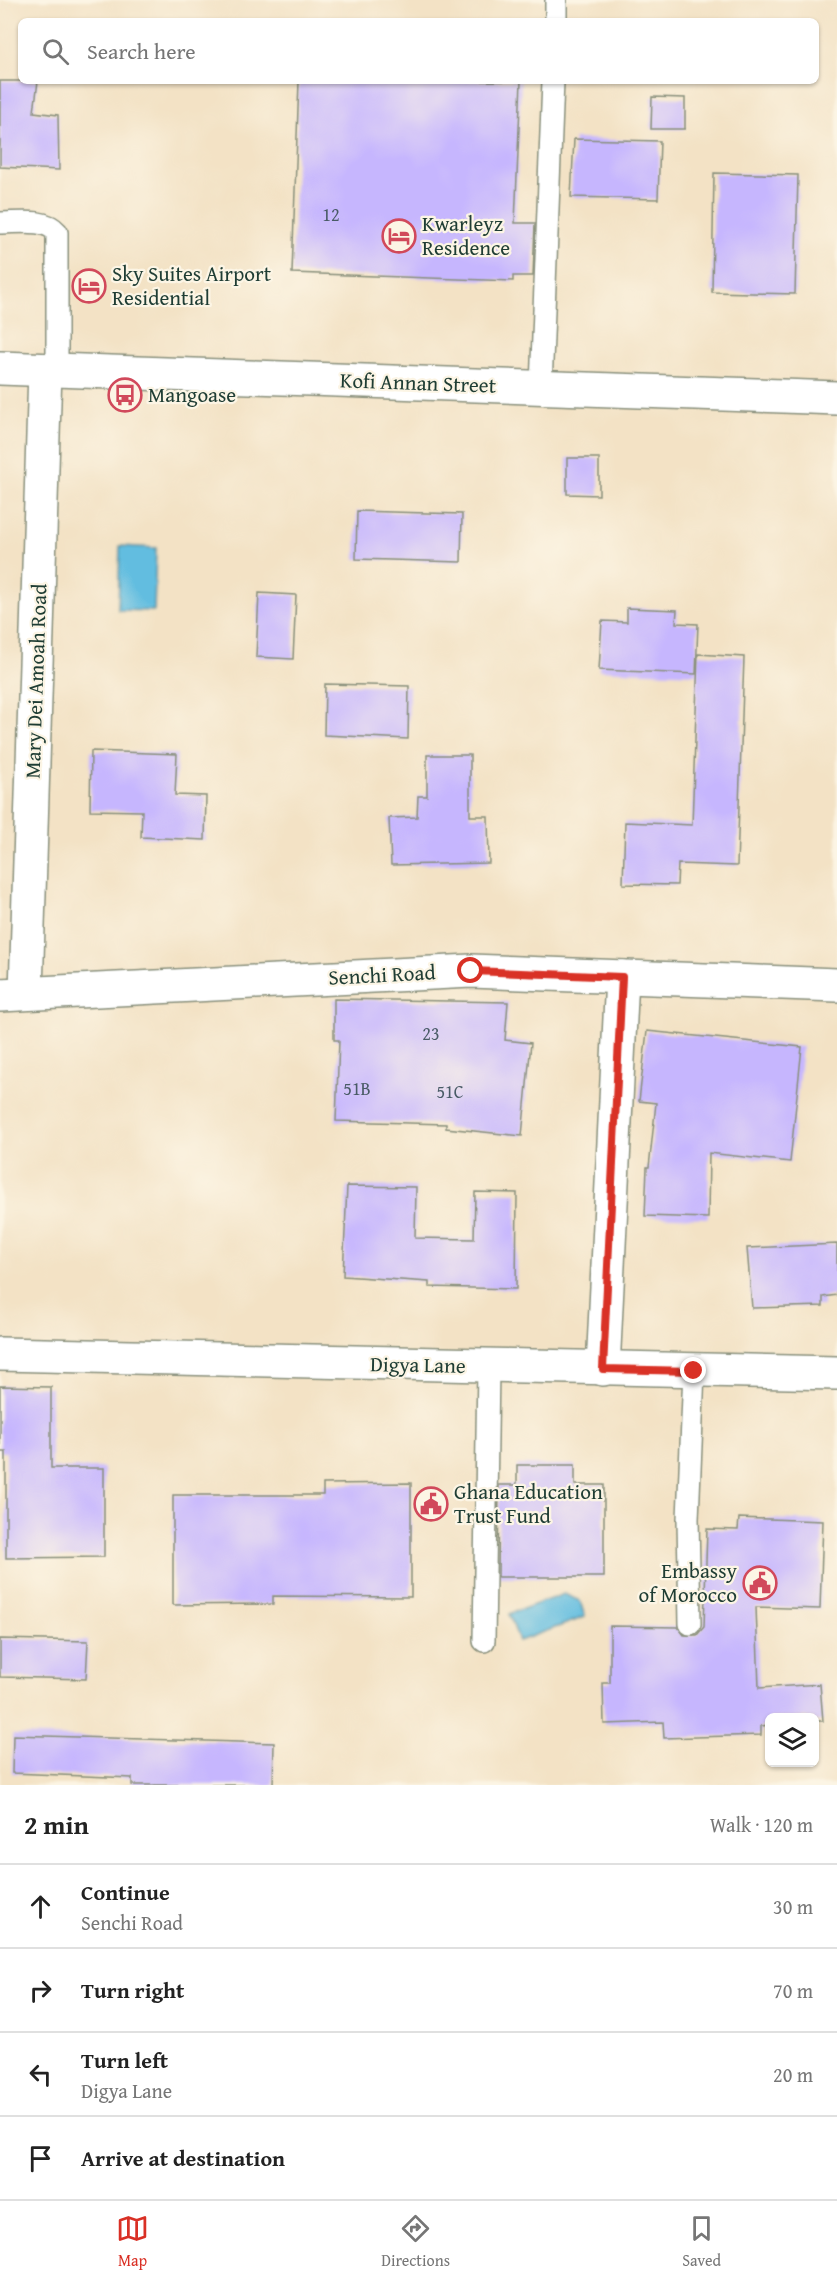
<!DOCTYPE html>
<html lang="en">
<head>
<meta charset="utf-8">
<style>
  body { margin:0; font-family:"Gentium Book Plus",serif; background:#f6f6f6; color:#222 }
  .controls { position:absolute; right:18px; bottom:18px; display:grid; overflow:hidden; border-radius:9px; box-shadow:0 2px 4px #0004 }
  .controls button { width:54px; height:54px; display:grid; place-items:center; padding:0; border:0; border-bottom:2px solid #e0e0e0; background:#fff; color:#222; font:30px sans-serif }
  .stop { position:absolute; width:18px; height:18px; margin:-14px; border:4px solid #d93025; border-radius:50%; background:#fff }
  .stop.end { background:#d93025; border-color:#fff; box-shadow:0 2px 6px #0008 }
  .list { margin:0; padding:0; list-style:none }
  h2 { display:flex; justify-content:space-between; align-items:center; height:78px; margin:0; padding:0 24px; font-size:26px }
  h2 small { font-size:20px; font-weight:400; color:#767676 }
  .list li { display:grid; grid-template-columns:39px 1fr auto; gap:18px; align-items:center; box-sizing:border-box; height:84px; padding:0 24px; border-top:2px solid #e0e0e0 }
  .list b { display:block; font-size:22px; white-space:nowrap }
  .list p { margin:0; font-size:20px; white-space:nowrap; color:#767676 }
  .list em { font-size:20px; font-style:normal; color:#767676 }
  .icon { flex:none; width:33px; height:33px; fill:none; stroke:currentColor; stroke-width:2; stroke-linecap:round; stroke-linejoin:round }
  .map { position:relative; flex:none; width:837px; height:1785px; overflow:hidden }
  .search { position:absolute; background:#fff; box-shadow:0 2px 4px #0004; left:18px; right:18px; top:18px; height:66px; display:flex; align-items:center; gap:15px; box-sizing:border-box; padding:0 21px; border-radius:9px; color:#767676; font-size:22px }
  .sheet { height:414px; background:#fff }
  nav { display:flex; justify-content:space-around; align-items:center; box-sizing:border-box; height:84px; border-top:2px solid #e0e0e0; background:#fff; font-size:16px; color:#767676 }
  nav a { display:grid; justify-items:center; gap:3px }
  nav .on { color:#d93025 }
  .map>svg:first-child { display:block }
  .water { fill:#62bde0; stroke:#407d8a; stroke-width:1.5 }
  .building { fill:#c6b6fe }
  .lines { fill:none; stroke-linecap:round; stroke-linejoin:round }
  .lane-casing { stroke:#89907c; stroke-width:24 }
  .street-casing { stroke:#89907c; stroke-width:36 }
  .lane { stroke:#fff; stroke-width:21 }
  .street { stroke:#fff; stroke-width:33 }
  .route { stroke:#d93025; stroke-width:8 }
  .labels { text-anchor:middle; stroke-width:4.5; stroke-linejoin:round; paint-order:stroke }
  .number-label { font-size:18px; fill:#495b66 }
  .poi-label { font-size:21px; fill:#1f3d34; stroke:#fcf5e5; text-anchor:start }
  .street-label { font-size:21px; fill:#1f3d34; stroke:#fcf5e5 }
</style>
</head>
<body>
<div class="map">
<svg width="837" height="1785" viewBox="0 0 837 1785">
  <rect width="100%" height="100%" fill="#fcf5e5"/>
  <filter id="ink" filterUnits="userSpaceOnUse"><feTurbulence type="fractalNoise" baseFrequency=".0167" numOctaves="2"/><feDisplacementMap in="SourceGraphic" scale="12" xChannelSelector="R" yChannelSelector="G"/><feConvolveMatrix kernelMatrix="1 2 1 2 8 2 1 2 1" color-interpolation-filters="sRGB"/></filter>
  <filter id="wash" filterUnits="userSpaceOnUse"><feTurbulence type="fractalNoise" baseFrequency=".008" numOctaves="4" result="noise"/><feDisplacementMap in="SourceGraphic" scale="24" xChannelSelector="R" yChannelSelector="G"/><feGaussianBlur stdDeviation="1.35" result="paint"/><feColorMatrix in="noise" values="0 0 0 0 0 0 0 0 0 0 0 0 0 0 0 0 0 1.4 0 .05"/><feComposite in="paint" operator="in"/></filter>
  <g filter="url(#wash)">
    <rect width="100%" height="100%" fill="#f3e2c5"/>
    <g class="water">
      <polygon points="120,546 156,548 154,611 118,610"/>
      <polygon points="564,1594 580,1601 585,1617 519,1641 509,1614"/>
    </g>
    <g id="blocks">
      <g class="building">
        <polygon points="0,81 38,81 34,112 58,115 59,170 0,167"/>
        <polygon points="299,81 521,81 515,223 535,223 533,276 513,276 513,281 292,273"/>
        <polygon points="652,97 685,98 685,129 651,129"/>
        <polygon points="574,139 660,141 658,199 571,197"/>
        <polygon points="714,173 798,175 795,294 712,292"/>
        <polygon points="567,458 599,458 599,495 567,494"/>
        <polygon points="357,511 462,514 461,562 356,559"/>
        <polygon points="259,593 296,595 293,659 256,657"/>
        <polygon points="627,608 677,610 676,623 698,624 696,674 599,670 602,621 627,622"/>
        <polygon points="698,654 744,657 737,866 678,864 677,885 623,884 625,822 692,825"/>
        <polygon points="325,684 409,686 408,739 324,735"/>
        <polygon points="91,751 177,754 175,795 206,796 205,840 141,837 142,811 90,810"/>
        <polygon points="427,755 470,755 470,816 488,816 489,863 391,865 389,818 417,817 418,796 427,796"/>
        <polygon points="334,999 508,1002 505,1040 531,1043 522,1136 446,1128 446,1124 336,1121 339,1040 334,1040"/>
        <polygon points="647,1031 802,1047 790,1162 709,1153 708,1218 645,1216 647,1167 649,1167 656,1103 639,1101"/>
        <polygon points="347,1186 416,1187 415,1238 474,1239 475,1192 517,1193 516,1289 429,1287 429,1282 343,1276"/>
        <polygon points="837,1244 837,1295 823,1297 823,1306 752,1308 747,1248"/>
        <polygon points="0,1386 51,1387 51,1468 104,1468 104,1557 6,1558 6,1452 0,1452"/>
        <polygon points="517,1465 575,1465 575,1485 604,1485 604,1577 498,1577 499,1485 517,1485"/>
        <polygon points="411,1483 411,1597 273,1596 273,1604 173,1605 173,1495 323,1495 323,1484"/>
        <polygon points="739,1518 823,1521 820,1609 756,1607 759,1688 820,1684 823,1721 814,1721 814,1718 770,1718 770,1725 761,1726 761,1735 664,1738 663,1722 604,1724 603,1683 610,1683 610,1626 678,1627 684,1635 697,1635 704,1627 707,1529 738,1530"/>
        <polygon points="0,1639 88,1641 86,1679 0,1677"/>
        <polygon points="13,1735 274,1743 273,1785 132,1785 132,1778 12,1773"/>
      </g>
    </g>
  </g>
  <g filter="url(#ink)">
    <use href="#blocks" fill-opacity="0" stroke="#89907c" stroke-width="1.5"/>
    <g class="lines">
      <g class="lane-casing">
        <g id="lane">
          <polyline points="556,21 556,0"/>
          <path d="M0 223C18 223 45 218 57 232V370"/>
          <polyline points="541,387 553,81"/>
          <polyline points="690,1624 688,1519 694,1371"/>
          <polyline points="484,1641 488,1367"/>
        </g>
      </g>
      <g class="street-casing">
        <g id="street">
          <polyline points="0,368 837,398"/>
          <polyline points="26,992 45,370"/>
          <polyline points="0,995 471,971 837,985"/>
          <polyline points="0,1354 837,1373"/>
          <polyline points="603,1369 622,977"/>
        </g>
      </g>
      <use href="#lane" class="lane"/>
      <use href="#street" class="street"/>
    </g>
  </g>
  <g class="lines" filter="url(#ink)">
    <polyline class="route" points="471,971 622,977 603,1369 694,1371"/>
  </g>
  <defs>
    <g id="hotel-ring" transform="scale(1.725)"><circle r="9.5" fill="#fcf5e5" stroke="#d1495b" stroke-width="1.5"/><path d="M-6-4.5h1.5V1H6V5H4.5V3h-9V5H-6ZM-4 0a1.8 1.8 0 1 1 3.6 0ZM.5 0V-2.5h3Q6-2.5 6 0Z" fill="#d1495b"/></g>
    <g id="bus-ring" transform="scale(1.725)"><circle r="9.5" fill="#fcf5e5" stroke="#d1495b" stroke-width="1.5"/><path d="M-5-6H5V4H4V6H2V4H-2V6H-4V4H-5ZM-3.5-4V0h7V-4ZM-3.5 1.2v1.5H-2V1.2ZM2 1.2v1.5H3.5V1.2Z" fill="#d1495b"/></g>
    <g id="civic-ring" transform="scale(1.725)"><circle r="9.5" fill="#fcf5e5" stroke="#d1495b" stroke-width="1.5"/><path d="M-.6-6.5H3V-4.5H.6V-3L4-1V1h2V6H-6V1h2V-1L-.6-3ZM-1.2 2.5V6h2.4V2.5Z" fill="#d1495b"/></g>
  </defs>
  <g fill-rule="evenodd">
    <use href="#hotel-ring" x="399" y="236"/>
    <use href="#hotel-ring" x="89" y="286"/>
    <use href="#bus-ring" x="125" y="395"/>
    <use href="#civic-ring" x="431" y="1504"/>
    <use href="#civic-ring" x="760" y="1583"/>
  </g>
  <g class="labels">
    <g class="number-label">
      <text x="331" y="221">12</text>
      <text x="431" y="1040">23</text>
      <text x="357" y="1095">51B</text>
      <text x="450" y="1098">51C</text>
    </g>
    <g class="poi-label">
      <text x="422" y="231">Kwarleyz<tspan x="422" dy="24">Residence</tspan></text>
      <text x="112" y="281">Sky Suites Airport<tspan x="112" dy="24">Residential</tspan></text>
      <text x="148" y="402">Mangoase</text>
      <text x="454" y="1499">Ghana Education<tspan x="454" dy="24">Trust Fund</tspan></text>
      <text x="737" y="1578" text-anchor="end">Embassy<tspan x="737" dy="24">of Morocco</tspan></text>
    </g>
    <g class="street-label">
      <text transform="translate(418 383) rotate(2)" y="7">Kofi Annan Street</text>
      <text transform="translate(36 681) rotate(-88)" y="7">Mary Dei Amoah Road</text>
      <text transform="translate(382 975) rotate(-3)" y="7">Senchi Road</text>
      <text transform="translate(418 1365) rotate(1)" y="7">Digya Lane</text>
    </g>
  </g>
</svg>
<div class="controls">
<button><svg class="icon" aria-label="layers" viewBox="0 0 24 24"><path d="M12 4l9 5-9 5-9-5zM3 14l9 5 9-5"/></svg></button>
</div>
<div class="stop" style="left:471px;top:971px"></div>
<div class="stop end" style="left:694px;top:1371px"></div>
<div class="search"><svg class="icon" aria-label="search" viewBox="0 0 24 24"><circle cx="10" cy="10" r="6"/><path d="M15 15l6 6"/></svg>Search here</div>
</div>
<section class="sheet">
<h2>2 min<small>Walk · 120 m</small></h2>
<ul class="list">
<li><svg class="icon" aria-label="ahead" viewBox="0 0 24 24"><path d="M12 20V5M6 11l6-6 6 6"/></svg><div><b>Continue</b><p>Senchi Road</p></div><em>30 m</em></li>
<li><svg class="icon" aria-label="right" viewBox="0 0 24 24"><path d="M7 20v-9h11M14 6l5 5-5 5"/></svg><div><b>Turn right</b></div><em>70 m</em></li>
<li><svg class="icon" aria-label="left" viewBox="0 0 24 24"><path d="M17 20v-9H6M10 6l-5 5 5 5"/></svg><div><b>Turn left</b><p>Digya Lane</p></div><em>20 m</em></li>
<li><svg class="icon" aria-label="arrive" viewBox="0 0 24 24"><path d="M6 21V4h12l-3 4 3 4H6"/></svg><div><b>Arrive at destination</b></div></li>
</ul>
</section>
<nav>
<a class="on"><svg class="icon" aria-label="map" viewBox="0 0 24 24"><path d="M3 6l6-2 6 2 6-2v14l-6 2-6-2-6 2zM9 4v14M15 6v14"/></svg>Map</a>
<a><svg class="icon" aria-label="directions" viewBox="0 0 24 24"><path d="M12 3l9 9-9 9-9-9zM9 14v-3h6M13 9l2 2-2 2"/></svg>Directions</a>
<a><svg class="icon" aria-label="saved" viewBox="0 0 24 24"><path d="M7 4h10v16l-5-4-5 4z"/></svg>Saved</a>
</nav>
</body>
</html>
